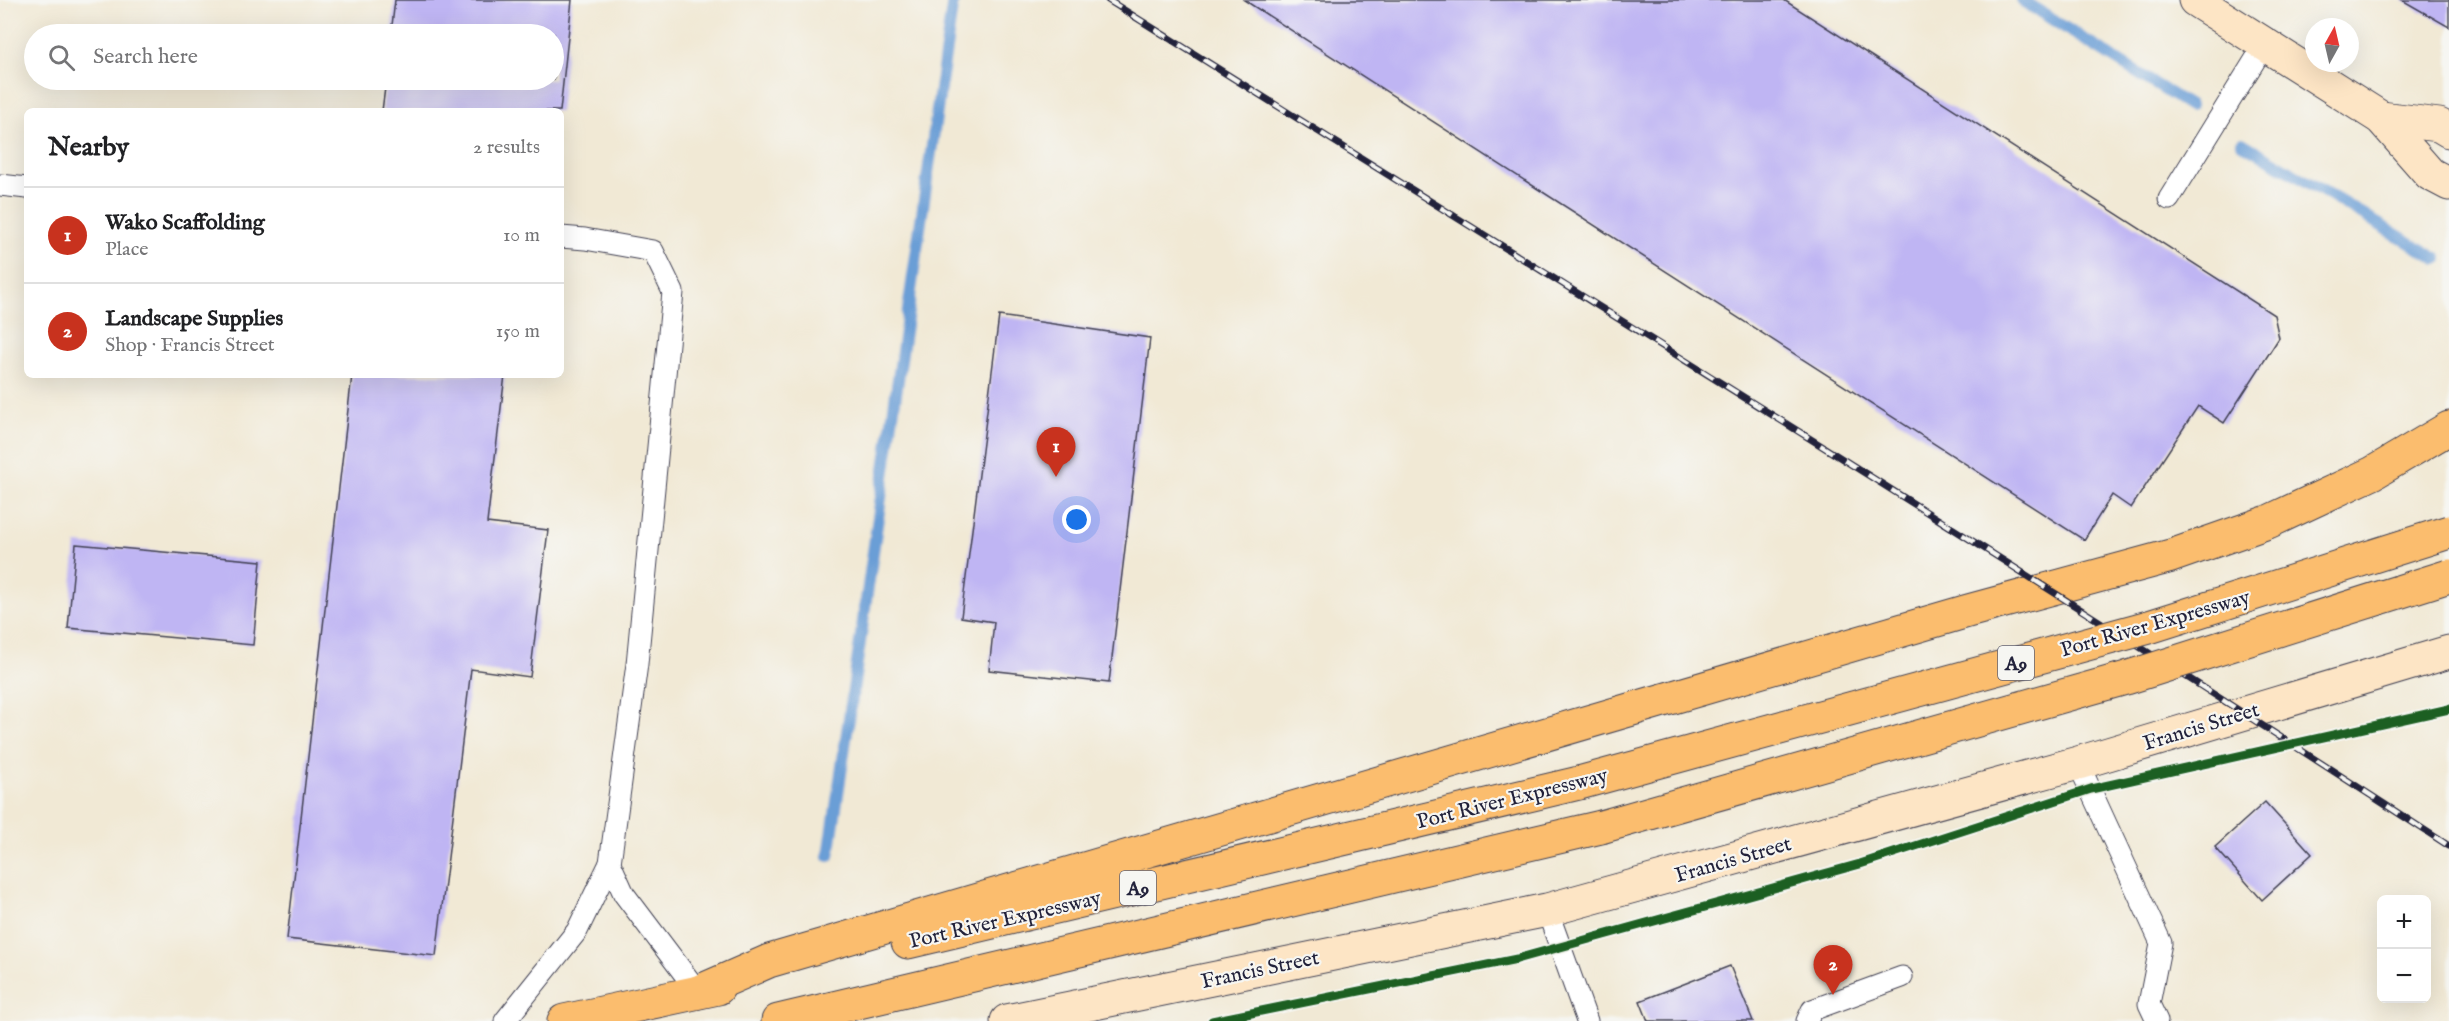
<!DOCTYPE html>
<html lang="en">
<head>
<meta charset="utf-8">
<style>
  body { margin:0; font-family:"IM FELL English",serif; background:#f6f6f6; color:#202124 }
  .controls { position:absolute; right:18px; bottom:18px; display:grid; overflow:hidden; border-radius:9px; box-shadow:0 6px 24px #0002 }
  .controls button { width:54px; height:54px; display:grid; place-items:center; padding:0; border:0; border-bottom:2px solid #e0e0e0; background:#fff; color:#202124; font:30px sans-serif }
  .compass { position:absolute; left:2305px; top:18px; width:54px; height:54px; border-radius:50%; background:#fff; box-shadow:0 6px 24px #0002; rotate:8deg }
  .you { position:absolute; left:1077px; top:520px; width:21px; height:21px; margin:-15px; border:4px solid #fff; border-radius:50%; background:#1a73e8; box-shadow:0 0 0 9px #1a73e833 }
  .badge { display:grid; place-items:center; width:39px; height:39px; border-radius:50%; background:#c8321e; color:#fff; font-size:20px; font-weight:700 }
  .pin { position:absolute; translate:-50% -50px; filter:drop-shadow(0 2px 3px #0008) }
  .pin::after { content:''; position:absolute; top:32px; width:21px; height:18px; background:inherit; clip-path:polygon(0 0,100% 0,50% 100%) }
  .list { margin:0; padding:0; list-style:none }
  h2 { display:flex; justify-content:space-between; align-items:center; height:78px; margin:0; padding:0 24px; font-size:26px }
  h2 small { font-size:20px; font-weight:400; color:#757577 }
  .list li { display:grid; grid-template-columns:39px 1fr auto; gap:18px; align-items:center; box-sizing:border-box; height:96px; padding:0 24px; border-top:2px solid #e0e0e0 }
  .list b { display:block; font-size:22px; white-space:nowrap }
  .list p { margin:0; font-size:20px; white-space:nowrap; color:#757577 }
  .list em { font-size:20px; font-style:normal; color:#757577 }
  .icon { flex:none; width:33px; height:33px; fill:none; stroke:currentColor; stroke-width:2; stroke-linecap:round; stroke-linejoin:round }
  .map { position:relative; flex:none; width:2449px; height:1021px; overflow:hidden }
  .search { position:absolute; background:#fff; box-shadow:0 6px 24px #0002; left:24px; top:24px; width:540px; height:66px; display:flex; align-items:center; gap:15px; box-sizing:border-box; padding:0 21px; border-radius:33px; color:#757577; font-size:22px }
  .panel { position:absolute; background:#fff; box-shadow:0 6px 24px #0002; left:24px; top:108px; width:540px; height:270px; border-radius:9px }
  .map>svg:first-child { display:block }
  .lines { fill:none; stroke-linecap:round; stroke-linejoin:round }
  .stream { stroke:#6b9ed6; stroke-width:12 }
  .building { fill:#bfb5f3 }
  .lane-casing { stroke:#414052; stroke-width:23 }
  .secondary-casing { stroke:#414052; stroke-width:35 }
  .highway-casing { stroke:#414052; stroke-width:35 }
  .lane { stroke:#fff; stroke-width:21 }
  .secondary { stroke:#fde5c5; stroke-width:33 }
  .highway { stroke:#fbbd6e; stroke-width:33 }
  .rail-casing { stroke:#22223b; stroke-width:7 }
  .rail { stroke:#f6f6f2; stroke-width:4.5; stroke-dasharray:14; stroke-linecap:butt }
  .highway-bridge-casing { stroke:#414052; stroke-width:35; stroke-linecap:butt }
  .highway-bridge { stroke:#fbbd6e; stroke-width:33 }
  .cycleway-casing { stroke:#f6f6f2; stroke-width:13 }
  .cycleway { stroke:#1b5e20; stroke-width:9 }
  .labels { text-anchor:middle; stroke-width:4.5; stroke-linejoin:round; paint-order:stroke }
  .shield { fill:#f6f6f2; stroke:#626272; stroke-width:1.5 }
  .shield-label { font-size:20px; font-weight:bold; fill:#22223b }
  .street-label { font-size:21px; fill:#22223b; stroke:#f6f6f2 }
</style>
</head>
<body>
<div class="map">
<svg width="2449" height="1021" viewBox="0 0 2449 1021">
  <rect width="100%" height="100%" fill="#f6f6f2"/>
  <filter id="ink" filterUnits="userSpaceOnUse"><feTurbulence type="fractalNoise" baseFrequency=".0167" numOctaves="2"/><feDisplacementMap in="SourceGraphic" scale="12" xChannelSelector="R" yChannelSelector="G"/><feConvolveMatrix kernelMatrix="1 2 1 2 8 2 1 2 1" color-interpolation-filters="sRGB"/></filter>
  <filter id="wash" filterUnits="userSpaceOnUse"><feTurbulence type="fractalNoise" baseFrequency=".008" numOctaves="4" result="noise"/><feDisplacementMap in="SourceGraphic" scale="24" xChannelSelector="R" yChannelSelector="G"/><feGaussianBlur stdDeviation="1.35" result="paint"/><feColorMatrix in="noise" values="0 0 0 0 0 0 0 0 0 0 0 0 0 0 0 0 0 1.4 0 .05"/><feComposite in="paint" operator="in"/></filter>
  <g filter="url(#wash)">
    <rect width="100%" height="100%" fill="#f1e9d5"/>
    <g class="lines">
      <g class="stream">
        <polyline points="2021,0 2190,106"/>
        <polyline points="2242,143 2437,259"/>
        <polyline points="829,856 953,0"/>
      </g>
    </g>
    <g id="blocks">
      <g class="building">
        <polygon points="395,0 572,0 560,111 382,111 386,80 554,80 554,34 391,34"/>
        <polygon points="1244,0 1784,0 2274,315 2279,338 2224,423 2198,406 2131,508 2112,495 2084,540"/>
        <polygon points="2402,0 2449,0 2449,27"/>
        <polygon points="999,316 1150,338 1109,683 989,670 994,622 961,617"/>
        <polygon points="352,375 505,375 487,523 548,530 530,677 471,669 436,956 287,939"/>
        <polygon points="76,544 261,561 253,645 68,628"/>
        <polygon points="2265,802 2312,854 2262,900 2215,847"/>
        <polygon points="1730,966 1753,1021 1648,1021 1640,1001"/>
      </g>
    </g>
  </g>
  <g filter="url(#ink)">
    <use href="#blocks" fill-opacity="0" stroke="#414052" stroke-width="1.5"/>
    <g class="lines">
      <g class="lane-casing">
        <g id="lane">
          <polyline points="0,185 27,188"/>
          <polyline points="2169,199 2265,44"/>
          <polyline points="561,237 585,239 653,251 673,292 637,664 610,863 624,894 698,992"/>
          <polyline points="2078,763 2161,943 2149,1004 2157,1021"/>
          <polyline points="1547,910 1587,1021"/>
          <polyline points="505,1021 577,931 610,863"/>
          <polyline points="1807,1021 1812,1010 1902,977"/>
        </g>
      </g>
      <g class="secondary-casing">
        <g id="secondary">
          <polyline points="2195,0 2381,118 2430,174 2449,184"/>
          <polyline points="2381,118 2439,125 2449,131"/>
          <polyline points="1007,1021 1547,910 2078,763 2449,652"/>
        </g>
      </g>
      <g class="highway-casing">
        <g id="highway">
          <polyline points="908,942 1579,783"/>
          <polyline points="698,992 769,961 1968,611 2171,556 2268,522 2373,473 2449,428"/>
          <polyline points="564,1021 718,988"/>
          <polyline points="778,1021 1601,827"/>
        </g>
      </g>
      <use href="#lane" class="lane"/>
      <use href="#secondary" class="secondary"/>
      <use href="#highway" class="highway"/>
      <g class="rail-casing">
        <path id="rail" d="M1108 0C1556 280 2006 558 2449 846"/>
      </g>
      <use href="#rail" class="rail"/>
      <g class="highway-bridge-casing">
        <g id="highway-bridge">
          <polyline points="1579,783 2149,627 2449,532"/>
          <polyline points="1601,827 2126,678 2449,576"/>
        </g>
      </g>
      <use href="#highway-bridge" class="highway-bridge"/>
      <g class="cycleway-casing">
        <polyline id="cycleway" points="1212,1021 1517,959 1860,864 2091,789 2449,709"/>
      </g>
      <use href="#cycleway" class="cycleway"/>
    </g>
  </g>
  <g class="labels">
    <g class="shield">
      <rect x="1998" y="646" width="36" height="34" rx="4.5"/>
      <rect x="1120" y="871" width="36" height="34" rx="4.5"/>
    </g>
    <g class="shield-label">
      <text x="2016" y="670">A9</text>
      <text x="1138" y="895">A9</text>
    </g>
    <g class="street-label">
      <text transform="translate(2155 623) rotate(-16)" y="7">Port River Expressway</text>
      <text transform="translate(2201 726) rotate(-17)" y="7">Francis Street</text>
      <text transform="translate(1512 798) rotate(-14)" y="7">Port River Expressway</text>
      <text transform="translate(1733 859) rotate(-16)" y="7">Francis Street</text>
      <text transform="translate(1005 919) rotate(-13)" y="7">Port River Expressway</text>
      <text transform="translate(1260 969) rotate(-12)" y="7">Francis Street</text>
    </g>
  </g>
</svg>
<div class="controls">
<button>+</button>
<button>−</button>
</div>
<svg class="compass" viewBox="-18 -18 36 36"><path d="M0-13l5 13h-10z" fill="#e53935"/><path d="M0 13l5-13h-10z" fill="#757577"/></svg>
<div class="you"></div>
<div class="pin badge" style="left:1056px;top:477px">1</div>
<div class="pin badge" style="left:1833px;top:995px">2</div>
<div class="search"><svg class="icon" aria-label="search" viewBox="0 0 24 24"><circle cx="10" cy="10" r="6"/><path d="M15 15l6 6"/></svg>Search here</div>
<section class="panel">
<h2>Nearby<small>2 results</small></h2>
<ul class="list">
<li><span class="badge">1</span><div><b>Wako Scaffolding</b><p>Place</p></div><em>10 m</em></li>
<li><span class="badge">2</span><div><b>Landscape Supplies</b><p>Shop · Francis Street</p></div><em>150 m</em></li>
</ul>
</section>
</div>
</body>
</html>
